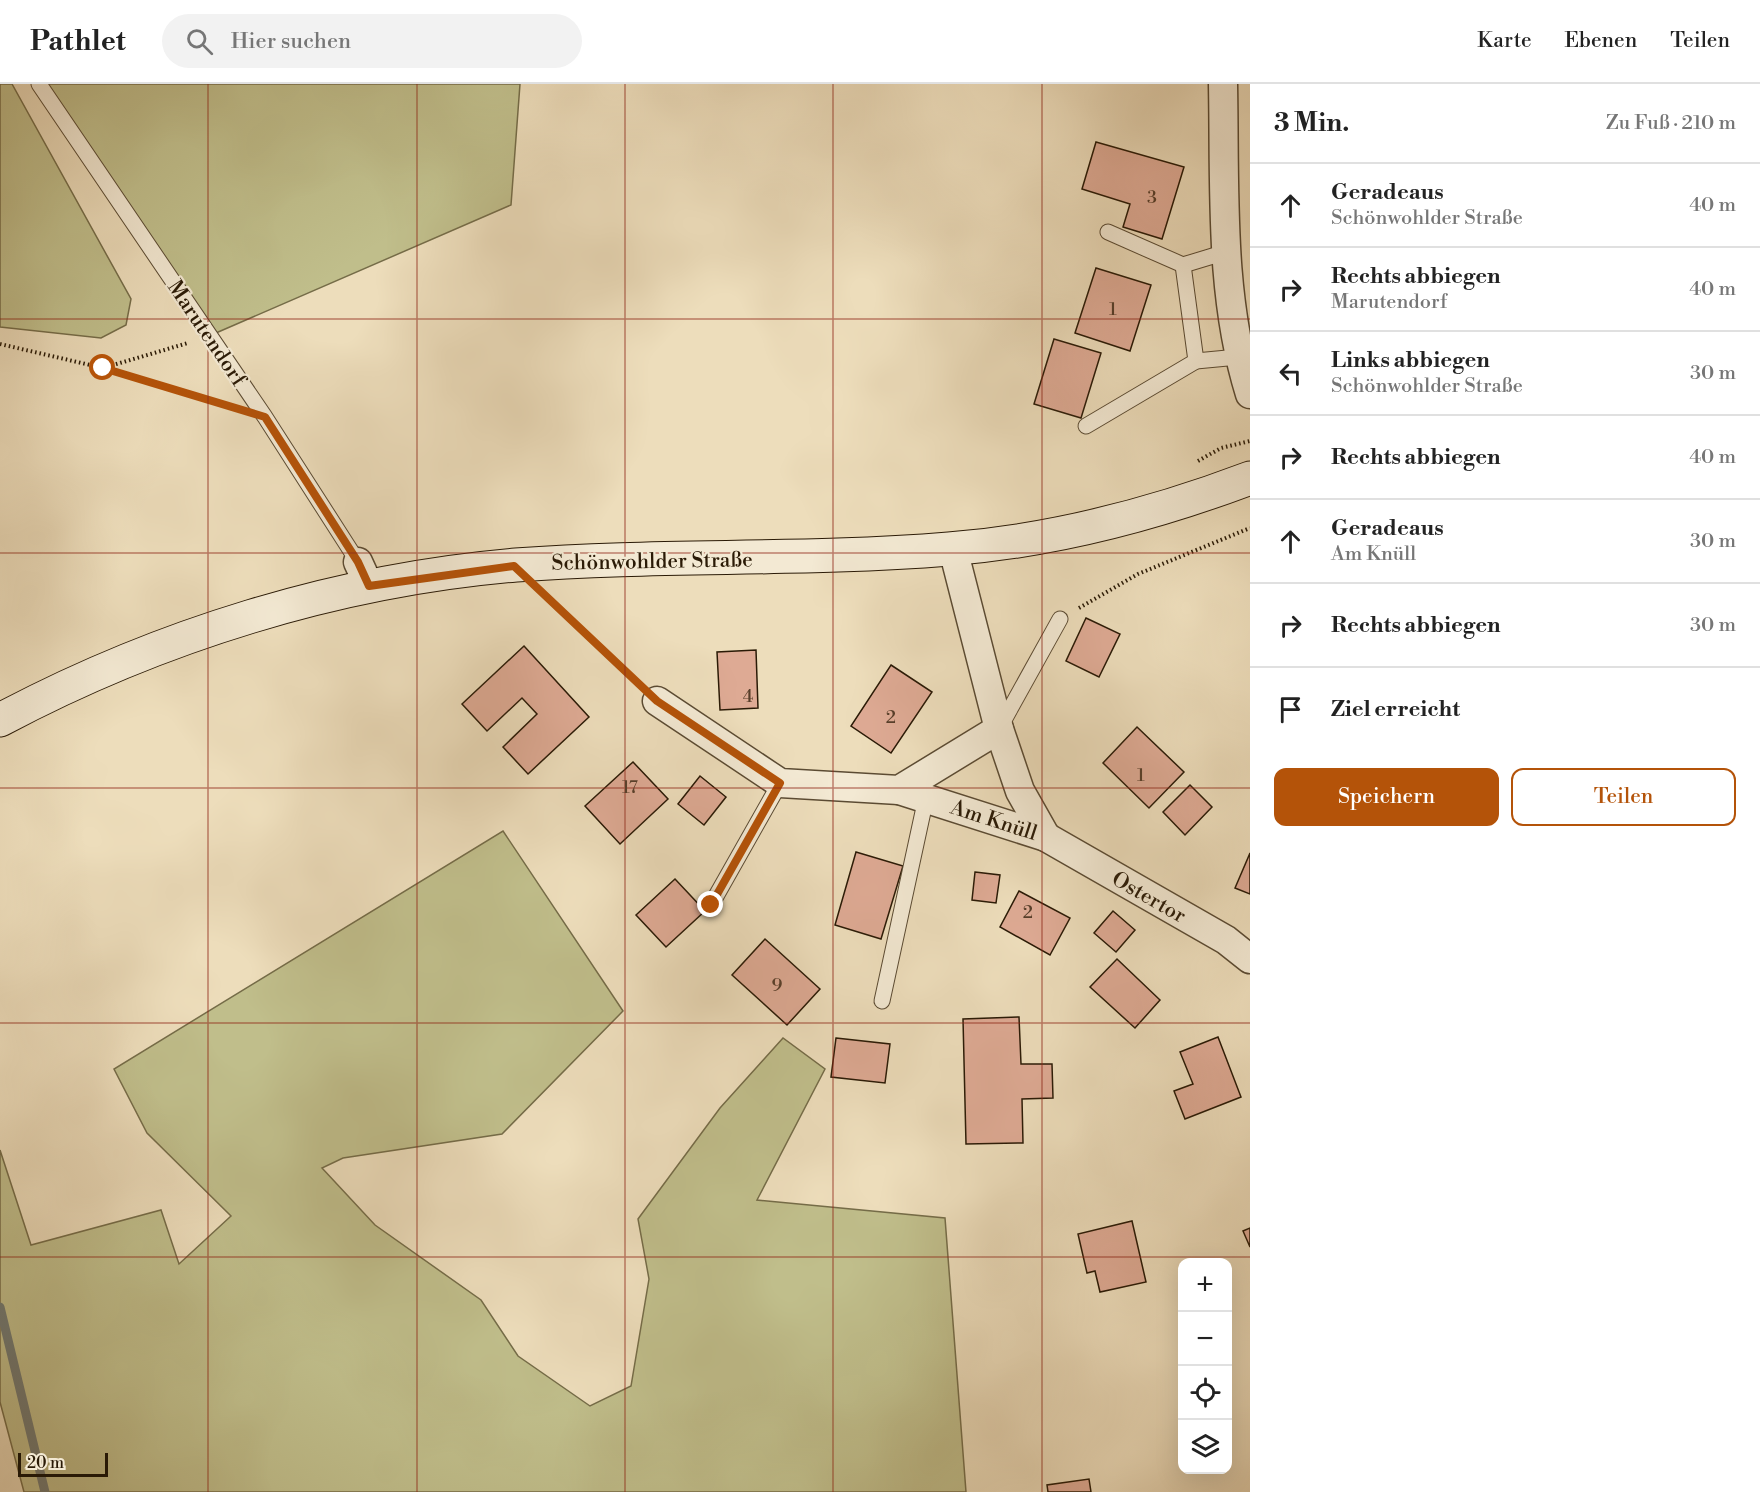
<!DOCTYPE html>
<html lang="de">
<head>
<meta charset="utf-8">
<style>
  body { margin:0; font-family:"Libre Bodoni",serif; background:#f2f2f2; color:#222 }
  .controls { position:absolute; right:18px; bottom:18px; display:grid; overflow:hidden; border-radius:12px; box-shadow:0 6px 24px #0002 }
  .controls button { width:54px; height:54px; display:grid; place-items:center; padding:0; border:0; border-bottom:2px solid #e0e0e0; background:#fff; color:#222; font:30px sans-serif }
  .scale { position:absolute; left:18px; bottom:15px; width:90px; box-sizing:border-box; padding-left:6px; border:3px solid #2a1a06; border-top:0; font-size:16px; line-height:21px; white-space:nowrap; color:#2a1a06; -webkit-text-stroke:4px #f3e9d3; paint-order:stroke }
  .stop { position:absolute; width:18px; height:18px; margin:-14px; border:4px solid #b45309; border-radius:50%; background:#fff }
  .stop.end { background:#b45309; border-color:#fff; box-shadow:0 2px 6px #0008 }
  .list { margin:0; padding:0; list-style:none }
  h2 { display:flex; justify-content:space-between; align-items:center; height:78px; margin:0; padding:0 24px; font-size:26px }
  h2 small { font-size:20px; font-weight:400; color:#767676 }
  .list li { display:grid; grid-template-columns:39px 1fr auto; gap:18px; align-items:center; box-sizing:border-box; height:84px; padding:0 24px; border-top:2px solid #e0e0e0 }
  .list b { display:block; font-size:22px; white-space:nowrap }
  .list p { margin:0; font-size:20px; white-space:nowrap; color:#767676 }
  .list em { font-size:20px; font-style:normal; color:#767676 }
  .actions { display:flex; gap:12px; padding:18px 24px }
  .actions a { flex:1; padding:14px 0; border:2px solid #b45309; border-radius:12px; text-align:center; font-size:21px; color:#b45309 }
  .actions .main { background:#b45309; color:#fff }
  .icon { flex:none; width:33px; height:33px; fill:none; stroke:currentColor; stroke-width:2; stroke-linecap:round; stroke-linejoin:round }
  .map { position:relative; flex:none; width:1250px; height:1408px; overflow:hidden }
  header { display:flex; align-items:center; gap:36px; box-sizing:border-box; height:84px; padding:0 30px; background:#fff; border-bottom:2px solid #e0e0e0 }
  header strong { font-size:28px }
  nav { display:flex; gap:33px; margin-inline-start:auto; font-size:21px }
  .search { width:420px; height:54px; background:#f2f2f2; display:flex; align-items:center; gap:15px; box-sizing:border-box; padding:0 21px; border-radius:33px; color:#767676; font-size:22px }
  main { display:flex }
  aside { flex:1; background:#fff }
  .map>svg:first-child { display:block }
  .green { fill:#c0be8b; stroke:#756c48; stroke-width:1.5 }
  .lines { fill:none; stroke-linecap:round; stroke-linejoin:round }
  .stream { stroke:#707973; stroke-width:9 }
  .building { fill:#deaa94; stroke:#2a1a06; stroke-width:1.5 }
  .lane-casing { stroke:#5b4b33; stroke-width:17 }
  .street-casing { stroke:#5b4b33; stroke-width:31 }
  .secondary-casing { stroke:#2a1a06; stroke-width:35 }
  .path { stroke:#2a1a06; stroke-width:4; stroke-dasharray:1.5 3; stroke-linecap:butt }
  .lane { stroke:#f3e9d3; stroke-width:15 }
  .street { stroke:#f3e9d3; stroke-width:28 }
  .secondary { stroke:#f3e9d3; stroke-width:33 }
  .route { stroke:#b45309; stroke-width:8 }
  .grid { fill:none; stroke:#8f2418; stroke-width:1.5; stroke-opacity:0.55 }
  .labels { text-anchor:middle; stroke-width:4.5; stroke-linejoin:round; paint-order:stroke }
  .number-label { font-size:18px; fill:#573e2a }
  .street-label { font-size:21px; fill:#2a1a06; stroke:#f3e9d3 }
</style>
</head>
<body>
<header>
<strong>Pathlet</strong>
<div class="search"><svg class="icon" aria-label="search" viewBox="0 0 24 24"><circle cx="10" cy="10" r="6"/><path d="M15 15l6 6"/></svg>Hier suchen</div>
<nav><a>Karte</a><a>Ebenen</a><a>Teilen</a></nav>
</header>
<main>
<div class="map">
<svg width="1250" height="1408" viewBox="0 0 1250 1408">
  <rect width="100%" height="100%" fill="#edddbb"/>
  <filter id="stains"><feTurbulence type="fractalNoise" baseFrequency=".00333" numOctaves="4"/><feColorMatrix values="0 0 0 0 .2 0 0 0 0 .09 0 0 0 0 .02 0 0 0 .5 -.17"/></filter>
  <radialGradient id="worn" r=".72"><stop offset=".6" stop-color="#630" stop-opacity="0"/><stop offset="1" stop-color="#630" stop-opacity=".3"/></radialGradient>
  <g class="green">
    <polygon points="0,0 12,0 131,215 126,241 101,254 0,243"/>
    <polygon points="39,0 520,0 511,121 209,252"/>
    <polygon points="503,747 623,927 502,1050 343,1074 322,1084 375,1141 481,1216 518,1272 590,1322 631,1302 649,1195 638,1135 720,1024 783,954 825,985 757,1116 945,1134 966,1408 24,1408 0,1318 0,1066 31,1161 161,1126 179,1180 231,1132 147,1049 114,985"/>
  </g>
  <g class="lines">
    <polyline class="stream" points="0,1223 45,1408"/>
  </g>
  <g class="building">
    <polygon points="1096,58 1184,83 1162,155 1123,143 1130,120 1082,105"/>
    <polygon points="1096,184 1151,201 1130,267 1075,249"/>
    <polygon points="1054,255 1101,269 1081,334 1034,320"/>
    <polygon points="1086,534 1120,550 1099,593 1066,577"/>
    <polygon points="524,562 589,633 528,690 503,663 537,630 522,614 487,647 462,620"/>
    <polygon points="756,566 758,624 720,626 717,568"/>
    <polygon points="891,581 932,608 891,669 851,642"/>
    <polygon points="1137,643 1184,688 1149,724 1103,679"/>
    <polygon points="633,678 668,715 620,760 585,722"/>
    <polygon points="700,692 726,713 704,741 678,720"/>
    <polygon points="1190,701 1212,723 1185,751 1163,728"/>
    <polygon points="856,768 903,782 881,855 835,841"/>
    <polygon points="1250,769 1250,810 1235,804"/>
    <polygon points="975,788 1000,791 996,819 972,816"/>
    <polygon points="675,795 705,827 666,863 636,831"/>
    <polygon points="1019,807 1070,834 1050,871 1000,843"/>
    <polygon points="1113,827 1135,846 1116,868 1094,849"/>
    <polygon points="765,855 820,905 787,941 732,891"/>
    <polygon points="1117,875 1160,916 1135,944 1090,903"/>
    <polygon points="1019,933 1021,980 1052,980 1053,1014 1022,1015 1023,1059 966,1060 963,935"/>
    <polygon points="1218,953 1241,1013 1185,1035 1174,1007 1193,1000 1180,968"/>
    <polygon points="836,954 890,960 885,999 831,993"/>
    <polygon points="1132,1137 1146,1198 1100,1208 1095,1187 1087,1189 1078,1150"/>
    <polygon points="1250,1144 1250,1163 1243,1147"/>
    <polygon points="1089,1395 1091,1408 1048,1408 1047,1401"/>
  </g>
  <g class="lines">
    <g class="lane-casing">
      <g id="lane">
        <polyline points="39,0 265,333 358,478"/>
        <polyline points="1108,148 1183,181 1226,168"/>
        <polyline points="1196,277 1238,273"/>
        <polyline points="1086,342 1196,277 1183,181"/>
        <polyline points="999,645 1060,535"/>
        <polyline points="711,821 780,699"/>
        <polyline points="882,917 926,714"/>
      </g>
    </g>
    <g class="street-casing">
      <g id="street">
        <path d="M1223 0C1225 103 1219 211 1250 310"/>
        <polyline points="953,465 999,645 1020,707 1046,753"/>
        <polyline points="358,478 369,502"/>
        <polyline points="657,617 780,699 899,706 999,645"/>
        <polyline points="899,706 1046,753 1226,856 1250,875"/>
      </g>
    </g>
    <g class="secondary-casing">
      <path id="secondary" d="M0 636C158 552 337 496 516 481 660 470 805 477 949 465 1050 457 1155 430 1250 394"/>
    </g>
    <g class="path">
      <polyline points="0,260 103,284 231,323"/>
      <polyline points="103,284 188,259"/>
      <polyline points="1198,377 1221,364 1250,357"/>
      <polyline points="545,511 638,598"/>
      <polyline points="1079,524 1138,490 1250,444"/>
    </g>
    <use href="#lane" class="lane"/>
    <use href="#street" class="street"/>
    <use href="#secondary" class="secondary"/>
  </g>
  <g class="lines">
    <polyline class="route" points="103,284 265,333 358,478 369,502 514,482 657,617 780,699 711,821"/>
  </g>
  <path class="grid" d="M208 0V1408M417 0V1408M625 0V1408M833 0V1408M1042 0V1408M0 235H1250M0 469H1250M0 704H1250M0 939H1250M0 1173H1250"/>
  <g class="labels">
    <g class="number-label">
      <text x="1152" y="119">3</text>
      <text x="1113" y="231">1</text>
      <text x="748" y="618">4</text>
      <text x="891" y="639">2</text>
      <text x="1141" y="697">1</text>
      <text x="630" y="709">17</text>
      <text x="1028" y="834">2</text>
      <text x="777" y="907">9</text>
    </g>
    <g class="street-label">
      <text transform="translate(207 249) rotate(56)" y="7">Marutendorf</text>
      <text transform="translate(652 477) rotate(-1)" y="7">Schönwohlder Straße</text>
      <text transform="translate(994 736) rotate(18)" y="7">Am Knüll</text>
      <text transform="translate(1149 813) rotate(30)" y="7">Ostertor</text>
    </g>
  </g>
  <rect width="100%" height="100%" filter="url(#stains)"/>
  <rect width="100%" height="100%" fill="url(#worn)"/>
</svg>
<div class="controls">
<button>+</button>
<button>−</button>
<button><svg class="icon" aria-label="locate" viewBox="0 0 24 24"><circle cx="12" cy="12" r="6"/><path d="M12 2v4M12 18v4M2 12h4M18 12h4"/></svg></button>
<button><svg class="icon" aria-label="layers" viewBox="0 0 24 24"><path d="M12 4l9 5-9 5-9-5zM3 14l9 5 9-5"/></svg></button>
</div>
<div class="scale">20 m</div>
<div class="stop" style="left:103px;top:284px"></div>
<div class="stop end" style="left:711px;top:821px"></div>
</div>
<aside>
<h2>3 Min.<small>Zu Fuß · 210 m</small></h2>
<ul class="list">
<li><svg class="icon" aria-label="ahead" viewBox="0 0 24 24"><path d="M12 20V5M6 11l6-6 6 6"/></svg><div><b>Geradeaus</b><p>Schönwohlder Straße</p></div><em>40 m</em></li>
<li><svg class="icon" aria-label="right" viewBox="0 0 24 24"><path d="M7 20v-9h11M14 6l5 5-5 5"/></svg><div><b>Rechts abbiegen</b><p>Marutendorf</p></div><em>40 m</em></li>
<li><svg class="icon" aria-label="left" viewBox="0 0 24 24"><path d="M17 20v-9H6M10 6l-5 5 5 5"/></svg><div><b>Links abbiegen</b><p>Schönwohlder Straße</p></div><em>30 m</em></li>
<li><svg class="icon" aria-label="right" viewBox="0 0 24 24"><path d="M7 20v-9h11M14 6l5 5-5 5"/></svg><div><b>Rechts abbiegen</b></div><em>40 m</em></li>
<li><svg class="icon" aria-label="ahead" viewBox="0 0 24 24"><path d="M12 20V5M6 11l6-6 6 6"/></svg><div><b>Geradeaus</b><p>Am Knüll</p></div><em>30 m</em></li>
<li><svg class="icon" aria-label="right" viewBox="0 0 24 24"><path d="M7 20v-9h11M14 6l5 5-5 5"/></svg><div><b>Rechts abbiegen</b></div><em>30 m</em></li>
<li><svg class="icon" aria-label="arrive" viewBox="0 0 24 24"><path d="M6 21V4h12l-3 4 3 4H6"/></svg><div><b>Ziel erreicht</b></div></li>
</ul>
<div class="actions"><a class="main">Speichern</a><a>Teilen</a></div>
</aside>
</main>
</body>
</html>
